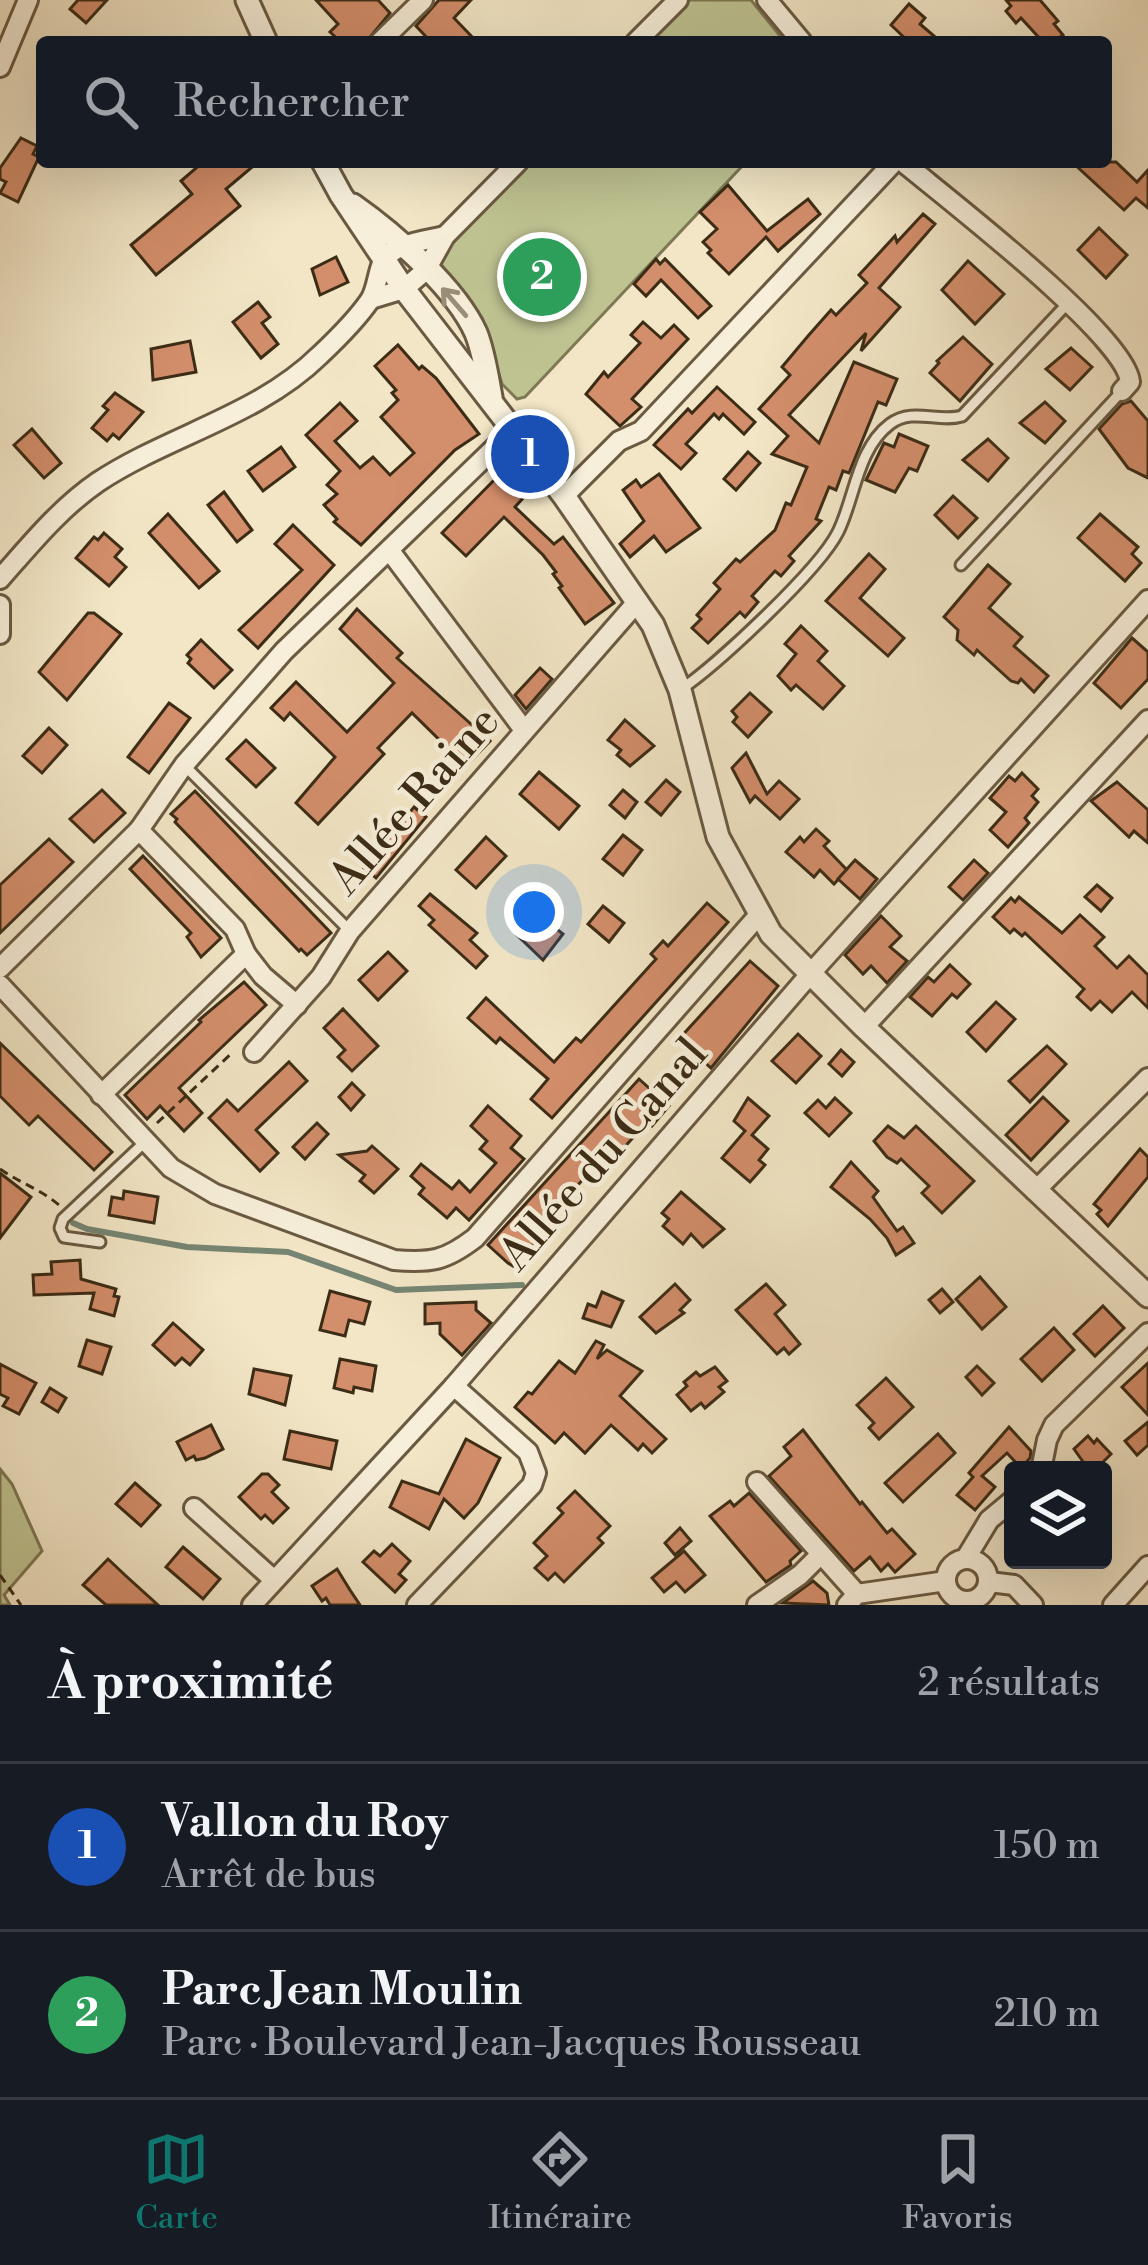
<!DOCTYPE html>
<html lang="fr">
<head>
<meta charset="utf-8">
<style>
  body { margin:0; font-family:"Libre Bodoni",serif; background:#20242c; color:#f1f3f6 }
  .controls { position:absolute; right:36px; bottom:36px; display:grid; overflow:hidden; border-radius:12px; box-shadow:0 12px 48px #0002 }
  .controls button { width:108px; height:108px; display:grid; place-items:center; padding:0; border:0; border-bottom:3px solid #363941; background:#171b24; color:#f1f3f6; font:60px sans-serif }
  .you { position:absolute; left:534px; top:912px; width:42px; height:42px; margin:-30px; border:9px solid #fff; border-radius:50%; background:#1a73e8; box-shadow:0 0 0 18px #1a73e833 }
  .badge { display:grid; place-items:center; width:78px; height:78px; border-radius:50%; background:#0f766e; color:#fff; font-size:39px; font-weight:700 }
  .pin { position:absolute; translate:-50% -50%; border:6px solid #fff; box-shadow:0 3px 12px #0006 }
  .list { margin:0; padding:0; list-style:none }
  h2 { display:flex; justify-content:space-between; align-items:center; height:156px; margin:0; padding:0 48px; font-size:51px }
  h2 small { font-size:39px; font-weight:400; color:#9ea1a6 }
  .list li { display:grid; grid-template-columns:78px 1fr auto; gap:36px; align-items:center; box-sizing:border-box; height:168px; padding:0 48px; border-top:3px solid #363941 }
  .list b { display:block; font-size:45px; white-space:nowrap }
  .list p { margin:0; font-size:39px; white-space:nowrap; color:#9ea1a6 }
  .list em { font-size:39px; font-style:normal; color:#9ea1a6 }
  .icon { flex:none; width:66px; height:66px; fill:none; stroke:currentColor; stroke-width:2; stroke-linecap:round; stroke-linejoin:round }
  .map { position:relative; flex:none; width:1148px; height:1605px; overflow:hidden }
  .search { position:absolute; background:#171b24; box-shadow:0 12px 48px #0002; left:36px; right:36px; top:36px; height:132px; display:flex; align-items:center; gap:30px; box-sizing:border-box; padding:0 42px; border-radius:12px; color:#9ea1a6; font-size:45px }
  .sheet { height:492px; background:#171b24 }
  nav { display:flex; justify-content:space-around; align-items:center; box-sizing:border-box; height:168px; border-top:3px solid #363941; background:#171b24; font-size:33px; color:#9ea1a6 }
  nav a { display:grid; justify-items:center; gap:6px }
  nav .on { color:#0f766e }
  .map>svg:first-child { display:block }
  .green { fill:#bfc392; stroke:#7e7854; stroke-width:3 }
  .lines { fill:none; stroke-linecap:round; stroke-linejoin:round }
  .stream { stroke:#768573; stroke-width:6 }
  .building { fill:#d38e6b; stroke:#3c2c16; stroke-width:3 }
  .service-casing { stroke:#6a5a42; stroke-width:15 }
  .minor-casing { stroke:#6a5a42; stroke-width:24 }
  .tertiary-casing { stroke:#6a5a42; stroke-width:27 }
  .path { stroke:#3c2c16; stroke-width:3; stroke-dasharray:9 6; stroke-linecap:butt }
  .service { stroke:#f7efda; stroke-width:9 }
  .minor { stroke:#f7efda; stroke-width:18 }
  .tertiary { stroke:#f7efda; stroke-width:21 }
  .oneway { stroke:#9a8e78 }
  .labels { text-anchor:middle; stroke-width:9; stroke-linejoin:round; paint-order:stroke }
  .street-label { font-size:45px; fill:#3c2c16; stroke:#f7efda }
</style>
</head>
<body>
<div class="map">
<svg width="1148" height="1605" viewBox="0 0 1148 1605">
  <rect width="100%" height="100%" fill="#f2e6c6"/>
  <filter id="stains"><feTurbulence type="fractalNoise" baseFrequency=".00167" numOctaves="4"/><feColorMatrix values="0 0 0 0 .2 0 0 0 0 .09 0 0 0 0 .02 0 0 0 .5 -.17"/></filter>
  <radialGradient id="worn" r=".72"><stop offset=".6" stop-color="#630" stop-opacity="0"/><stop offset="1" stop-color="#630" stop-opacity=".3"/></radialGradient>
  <g class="green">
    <polygon points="690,0 751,0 785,42 649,42"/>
    <polygon points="529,162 746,162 525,397 517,399 502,384 482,318 438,261 448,243"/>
    <polygon points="0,1469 12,1484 42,1551 4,1595 10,1605 0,1605"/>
  </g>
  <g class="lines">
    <polyline class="stream" points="73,1223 87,1229 187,1247 288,1252 396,1290 522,1285"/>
  </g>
  <g class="building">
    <polygon points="78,0 107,0 86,23 70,9"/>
    <polygon points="316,0 378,0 390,13 366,42 341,42 330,32 338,24"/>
    <polygon points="439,0 471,0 454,18 477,42 431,42 416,26"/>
    <polygon points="1006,0 1040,0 1058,21 1054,24 1063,35 1054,42 1043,42 1021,18 1016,23 1006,11 1011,6"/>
    <polygon points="909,4 925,18 920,24 941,42 909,42 891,25"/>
    <polygon points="21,138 37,146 33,154 39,157 18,202 0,193 6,182 0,179 0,168"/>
    <polygon points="203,162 258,162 226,189 240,206 156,275 131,245 192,194 181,181"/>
    <polygon points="1072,162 1116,162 1137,182 1148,170 1148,208 1136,198 1124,210"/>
    <polygon points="728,185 767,231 808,199 820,214 778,251 766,237 729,274 708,253 711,250 703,242 717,229 700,212"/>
    <polygon points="923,214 935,224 879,288 900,307 861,351 866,333 789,415 819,443 854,362 897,379 886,405 878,402 849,473 843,471 836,490 829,487 816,519 821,521 789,556 794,561 781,576 775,571 752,596 758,602 745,617 740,612 708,643 692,628 701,619 697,615 720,589 714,583 736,559 740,562 775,530 786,503 791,505 807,467 772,454 788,436 759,409 790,375 782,367 808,336 831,310 836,315 867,283 859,275 895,236 897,242"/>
    <polygon points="1099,228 1127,255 1106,278 1078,250"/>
    <polygon points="336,257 348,282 320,295 312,269"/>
    <polygon points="656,259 660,264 665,259 711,306 698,318 661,280 646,296 634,284"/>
    <polygon points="968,261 1004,294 975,324 942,290"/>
    <polygon points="258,302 270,317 262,323 278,344 261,358 233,322"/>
    <polygon points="643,322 661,338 674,325 688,339 632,399 641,407 620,426 586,394 604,372 608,377 640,343 631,335"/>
    <polygon points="963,337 992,364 960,401 930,373 939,363 937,361"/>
    <polygon points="190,341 196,372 153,380 151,349"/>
    <polygon points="398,345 419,369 422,366 436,378 479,434 455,450 361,545 334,522 337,519 324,505 337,494 327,485 340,471 306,435 340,403 357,421 335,441 360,468 373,457 390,475 414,453 381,417 398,400 392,393 396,390 375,366"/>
    <polygon points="1071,348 1092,367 1070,390 1046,369"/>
    <polygon points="717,387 755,422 744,434 723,414 719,419 714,414 686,444 696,453 681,469 654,445 688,409 692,413"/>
    <polygon points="115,393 143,412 119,439 113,434 107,441 92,428 108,410 103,406"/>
    <polygon points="1131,401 1148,421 1148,478 1128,468 1099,429 1122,404"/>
    <polygon points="1045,402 1065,421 1045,443 1020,423"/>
    <polygon points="32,429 61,463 44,478 14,445"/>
    <polygon points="899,434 928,446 917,471 909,468 895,492 866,480 884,443 894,447"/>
    <polygon points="988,439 1008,458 988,481 963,460"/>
    <polygon points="281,447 295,467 263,491 248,471"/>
    <polygon points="748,452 760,463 736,490 724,479"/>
    <polygon points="500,474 524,497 515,507 554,544 563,537 614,603 585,624 559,588 562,586 553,574 556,572 543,555 504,517 466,556 442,533"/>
    <polygon points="659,474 700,528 666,552 654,536 630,557 620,544 644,521 623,490 636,480 641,487"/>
    <polygon points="224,492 252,530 237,542 208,505"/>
    <polygon points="953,496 977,518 958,538 935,515"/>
    <polygon points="168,514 219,571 199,588 149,533"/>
    <polygon points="1100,514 1138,547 1132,554 1141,563 1125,581 1078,538"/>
    <polygon points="293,525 334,565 258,648 239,630 302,570 275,544"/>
    <polygon points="104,533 122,549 115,557 126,567 109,586 76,558 94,537 98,540"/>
    <polygon points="869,554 885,569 860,598 904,638 888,656 826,601"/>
    <polygon points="988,565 1010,584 989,608 1022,637 1014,646 1048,676 1034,692 1021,679 1018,683 1011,681 977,650 974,655 957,640 958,630 944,617"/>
    <polygon points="357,609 402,653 397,658 490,741 466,766 412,713 378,748 384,754 318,824 296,803 335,757 290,713 284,720 271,708 296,682 347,732 394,683 340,629"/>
    <polygon points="88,613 94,613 121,634 67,700 39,672"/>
    <polygon points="801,626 827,651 818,661 844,686 823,709 796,685 791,690 778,676 796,654 785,644"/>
    <polygon points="1132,638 1148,652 1148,679 1121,708 1094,683"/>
    <polygon points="201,640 232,670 214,688 188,663 191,659 187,655"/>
    <polygon points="540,668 552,679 526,709 515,695"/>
    <polygon points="750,693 771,712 748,737 733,722 737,717 732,711"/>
    <polygon points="169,703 190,718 149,773 128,757"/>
    <polygon points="625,720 654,746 630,766 617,755 621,750 608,740"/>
    <polygon points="49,728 67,745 42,773 23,756"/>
    <polygon points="246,740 275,768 256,787 227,759"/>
    <polygon points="746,753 767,794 779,781 799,799 780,819 755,796 750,802 732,768"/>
    <polygon points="539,772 579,806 559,829 520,794"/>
    <polygon points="1022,773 1038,789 1032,796 1038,802 1025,818 1029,823 1008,847 990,830 1006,812 990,798 1009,776 1015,781"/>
    <polygon points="666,780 680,792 661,815 646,802"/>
    <polygon points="1117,782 1148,810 1148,843 1134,831 1129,837 1091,801"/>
    <polygon points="102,790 125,813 94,842 70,819"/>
    <polygon points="623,790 637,802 625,818 610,805"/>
    <polygon points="195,791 331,933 307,955 301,949 299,951 175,822 177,819 171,814"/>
    <polygon points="414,807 426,817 376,878 364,868"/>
    <polygon points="816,829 829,841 824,846 847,870 834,884 820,870 814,877 786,852 800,837 804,842"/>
    <polygon points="623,835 642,850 623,875 603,859"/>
    <polygon points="486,837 506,856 476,888 456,870"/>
    <polygon points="49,839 73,862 0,933 0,885"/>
    <polygon points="143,856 221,938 201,957 187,937 191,933 130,869"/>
    <polygon points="855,860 877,879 860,899 838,879"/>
    <polygon points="974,860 988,873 963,900 949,887"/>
    <polygon points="1097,885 1112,898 1101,911 1085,897"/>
    <polygon points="430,894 477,933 470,940 487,956 476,968 429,925 434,920 419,906"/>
    <polygon points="1019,897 1062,933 1080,915 1104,937 1095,946 1117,968 1129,956 1148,975 1148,1008 1132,992 1112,1012 1100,1001 1091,1010 1077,997 1084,989 1025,933 1022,936 1014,929 1010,933 993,917 1011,898 1015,902"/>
    <polygon points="707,903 728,922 552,1118 531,1099 548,1079 500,1038 496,1043 468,1018 486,998 554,1062 576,1038 581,1042 656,959 651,954 663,941 668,946"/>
    <polygon points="603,906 624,923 609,942 588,924"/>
    <polygon points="535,912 563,934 543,960 517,935"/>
    <polygon points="881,916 901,936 890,947 907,961 887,983 871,966 863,974 845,955"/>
    <polygon points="388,952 407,971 378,1000 359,980"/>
    <polygon points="750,961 778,986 711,1068 679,1039"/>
    <polygon points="950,965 970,984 957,998 952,994 932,1016 910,997 928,977 934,982"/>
    <polygon points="244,982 266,1005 179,1088 202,1113 184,1131 160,1106 147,1119 125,1095 201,1022 199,1020"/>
    <polygon points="996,1002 1015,1019 986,1051 967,1032"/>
    <polygon points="343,1009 378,1046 352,1071 338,1057 345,1050 324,1028"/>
    <polygon points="798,1034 821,1056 796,1083 772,1061"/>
    <polygon points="0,1043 112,1152 94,1170 38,1116 29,1125 0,1096"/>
    <polygon points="1047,1046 1066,1064 1030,1102 1009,1081"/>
    <polygon points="841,1050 854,1062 842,1076 829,1064"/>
    <polygon points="289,1062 307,1081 256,1130 278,1153 260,1171 209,1118 227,1100 238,1111"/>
    <polygon points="639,1079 669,1106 652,1126 647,1122 621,1151 614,1145 531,1237 536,1241 513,1266 508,1263 488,1245"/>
    <polygon points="352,1083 364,1095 351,1110 339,1097"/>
    <polygon points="1043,1097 1068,1121 1031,1160 1006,1135"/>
    <polygon points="748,1098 769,1116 752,1135 768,1149 759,1160 765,1165 750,1182 722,1158 745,1131 734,1121"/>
    <polygon points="835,1098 851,1113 829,1136 805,1113 818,1100 826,1108"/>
    <polygon points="488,1106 521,1136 511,1148 524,1159 469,1220 456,1208 447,1218 419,1194 424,1188 411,1176 421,1164 452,1189 459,1181 470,1192 496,1163 480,1149 487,1141 471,1126"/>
    <polygon points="317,1123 328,1134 305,1159 293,1147"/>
    <polygon points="888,1126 904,1138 916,1126 974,1181 942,1213 922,1193 929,1186 901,1159 897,1163 887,1157 874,1141"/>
    <polygon points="372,1146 398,1169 374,1193 360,1181 365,1175 339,1155 367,1151"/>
    <polygon points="1140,1149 1148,1157 1148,1177 1108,1226 1097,1214 1101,1210 1094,1204"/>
    <polygon points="851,1162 878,1191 873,1197 897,1231 903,1227 914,1243 896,1255 887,1238 870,1219 831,1187"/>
    <polygon points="0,1173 31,1197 0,1238"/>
    <polygon points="124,1191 158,1197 154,1223 109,1215 112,1197 123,1199"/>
    <polygon points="681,1192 724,1229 703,1247 691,1234 683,1244 663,1226 669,1219 662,1213"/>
    <polygon points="80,1260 81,1279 116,1289 114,1296 119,1297 114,1316 90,1309 94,1293 34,1295 33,1275 52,1274 51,1262"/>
    <polygon points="980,1277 1006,1307 982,1329 956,1299"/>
    <polygon points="675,1284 690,1300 680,1310 684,1313 656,1333 640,1317"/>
    <polygon points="766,1284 785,1305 775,1314 800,1344 789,1354 784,1348 777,1354 736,1310"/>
    <polygon points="942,1289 953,1302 940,1313 929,1300"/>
    <polygon points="330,1291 370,1302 364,1324 349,1320 345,1336 320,1330"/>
    <polygon points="602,1292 623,1301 611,1327 583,1318 588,1304 596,1307"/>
    <polygon points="476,1302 476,1310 491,1323 462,1355 440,1334 440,1323 425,1324 425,1304"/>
    <polygon points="1103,1306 1124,1328 1095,1356 1074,1334"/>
    <polygon points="173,1323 203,1350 190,1365 182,1358 175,1365 153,1345"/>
    <polygon points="1054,1328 1074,1350 1042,1381 1021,1359"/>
    <polygon points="87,1340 111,1347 102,1374 79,1366"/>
    <polygon points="596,1341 604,1345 597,1359 607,1350 642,1371 620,1396 666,1439 652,1453 643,1444 638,1450 611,1425 585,1453 564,1433 555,1443 515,1407 528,1392 532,1394 559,1361 575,1373"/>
    <polygon points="340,1359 376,1366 372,1391 354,1387 353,1393 334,1388"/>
    <polygon points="1148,1363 1148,1415 1122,1387"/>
    <polygon points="0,1364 36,1383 19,1414 3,1406 8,1398 0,1394"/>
    <polygon points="977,1366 994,1383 982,1395 966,1377"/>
    <polygon points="715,1367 727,1381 719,1387 724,1392 705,1408 701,1403 691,1411 677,1395 687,1386 684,1382 696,1372 700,1376"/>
    <polygon points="254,1369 291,1376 285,1405 249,1394"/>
    <polygon points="886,1378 913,1407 879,1439 869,1428 874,1423 857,1405"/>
    <polygon points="50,1388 66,1398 58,1412 42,1402"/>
    <polygon points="1148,1422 1148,1445 1137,1455 1125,1441"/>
    <polygon points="211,1425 223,1449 205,1458 196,1460 194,1456 186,1460 177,1442"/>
    <polygon points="1009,1427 1031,1451 1030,1458 1021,1468 1007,1453 982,1476 995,1487 975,1510 957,1495 973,1477 969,1473"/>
    <polygon points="803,1430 860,1504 862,1502 887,1533 892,1529 915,1554 895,1572 888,1564 881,1571 870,1557 854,1571 769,1476 791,1456 784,1447"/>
    <polygon points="290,1431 337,1441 331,1469 284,1459"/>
    <polygon points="938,1434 955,1453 903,1502 885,1483"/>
    <polygon points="1088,1436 1094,1443 1097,1439 1111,1454 1095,1470 1089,1470 1074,1449"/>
    <polygon points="466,1439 500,1458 478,1503 464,1518 444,1499 429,1529 390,1507 402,1481 439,1494"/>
    <polygon points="262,1474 268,1474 279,1485 272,1492 288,1508 273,1523 265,1515 261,1519 239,1497"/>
    <polygon points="135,1483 160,1505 141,1526 116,1504"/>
    <polygon points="575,1491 610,1526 598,1538 603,1543 564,1582 555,1573 548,1580 535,1568 547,1556 534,1543 563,1513 558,1508"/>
    <polygon points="749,1493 801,1551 790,1561 791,1565 766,1582 710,1516 730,1501 734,1506"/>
    <polygon points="680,1528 691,1541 675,1555 665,1543"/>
    <polygon points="392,1544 410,1561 399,1574 406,1580 395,1592 363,1562 374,1551 380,1556"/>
    <polygon points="183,1547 220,1579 203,1599 166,1567"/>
    <polygon points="684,1551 705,1575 685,1592 676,1582 664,1592 652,1578"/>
    <polygon points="108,1559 126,1576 158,1605 106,1605 83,1585"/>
    <polygon points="337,1569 350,1590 360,1605 330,1605 326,1598 322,1601 312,1586"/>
    <polygon points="813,1581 827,1593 829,1605 783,1603"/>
  </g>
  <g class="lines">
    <g class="service-casing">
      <g id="service">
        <polyline points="961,565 1122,391"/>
        <path d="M680 690C717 665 819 570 838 532 855 498 857 449 890 424 913 407 938 423 962 416L1068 303"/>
        <polyline points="184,765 350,931"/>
        <polyline points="100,1242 64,1237 60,1228 63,1219 146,1141"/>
      </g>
    </g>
    <g class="minor-casing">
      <g id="minor">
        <polyline points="767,0 802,42"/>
        <polyline points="380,42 423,0"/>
        <polyline points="636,42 678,0"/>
        <polyline points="0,67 28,0"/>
        <path d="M903 162C946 198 1126 336 1130 382L1122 391"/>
        <polyline points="371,299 404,289 426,270 445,236 518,162"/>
        <polyline points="564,496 619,441 641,431 894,162"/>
        <polyline points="390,551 524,730"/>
        <path d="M0 579C30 545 60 508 98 482 169 435 258 416 320 355 337 339 357 319 370 300 376 291 377 277 381 266 390 243 424 241 445 236"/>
        <polyline points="0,605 0,634"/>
        <polyline points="139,830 235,929 246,954 263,976 297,1005"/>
        <polyline points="0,968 139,830 184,765 284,651 512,431"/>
        <path d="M0 985 171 1168 215 1194 394 1260C431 1263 445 1261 475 1238L758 916"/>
        <polyline points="864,1027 1148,720"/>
        <polyline points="254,1052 321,977 350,931 638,601"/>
        <polyline points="101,1095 246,954"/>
        <polyline points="1035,1191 1148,1078"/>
        <polyline points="454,1386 811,973 1148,600"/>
        <polyline points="1041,1470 1047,1440 1054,1425 1148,1333"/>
        <polyline points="757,1482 857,1594"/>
        <polyline points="194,1508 274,1580"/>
        <polyline points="966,1558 989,1520 1013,1500"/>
        <circle cx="967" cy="1580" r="21"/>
        <polyline points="989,1582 1014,1585 1033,1605"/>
        <polyline points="252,1605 454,1386 528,1452 536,1473 532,1485 417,1605"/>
        <polyline points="757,1605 800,1575 821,1554"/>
        <polyline points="847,1605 857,1594 946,1581"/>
        <polyline points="1113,1605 1148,1566"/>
      </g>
    </g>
    <g class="tertiary-casing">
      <g id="tertiary">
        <polyline points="247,0 266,42"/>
        <polyline points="323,162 341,195 404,289 564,496 653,625 680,690 718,837 771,934 864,1027 1148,1296"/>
        <path d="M353 205C393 233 456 288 476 333 484 353 487 376 491 397"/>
      </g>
    </g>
    <g class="path">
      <polyline points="157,1123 233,1052"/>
      <path d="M0 1169C20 1183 40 1189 59 1205"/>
      <polyline points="0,1575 21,1605"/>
    </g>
    <use href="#service" class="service"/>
    <use href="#minor" class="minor"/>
    <use href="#tertiary" class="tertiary"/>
  </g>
  <defs><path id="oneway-shaft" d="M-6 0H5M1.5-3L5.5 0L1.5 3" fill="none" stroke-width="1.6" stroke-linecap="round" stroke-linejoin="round" transform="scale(3)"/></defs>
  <use class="oneway" href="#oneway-shaft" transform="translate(454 302) rotate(-131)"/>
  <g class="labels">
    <g class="street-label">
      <text transform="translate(413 799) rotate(-49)" y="16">Allée Raine</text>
      <text transform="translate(602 1153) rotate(-49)" y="16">Allée du Canal</text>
    </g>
  </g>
  <rect width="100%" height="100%" filter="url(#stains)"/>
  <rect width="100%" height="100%" fill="url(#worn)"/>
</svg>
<div class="controls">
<button><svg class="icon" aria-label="layers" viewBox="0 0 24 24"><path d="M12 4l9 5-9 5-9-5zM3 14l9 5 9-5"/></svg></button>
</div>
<div class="you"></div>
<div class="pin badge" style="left:530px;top:454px;background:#1a4fb4">1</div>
<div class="pin badge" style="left:542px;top:277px;background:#2e9e5b">2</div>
<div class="search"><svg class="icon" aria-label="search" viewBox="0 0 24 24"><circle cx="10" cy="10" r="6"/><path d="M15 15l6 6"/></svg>Rechercher</div>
</div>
<section class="sheet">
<h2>À proximité<small>2 résultats</small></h2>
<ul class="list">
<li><span class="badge" style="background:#1a4fb4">1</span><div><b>Vallon du Roy</b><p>Arrêt de bus</p></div><em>150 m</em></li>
<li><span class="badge" style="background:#2e9e5b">2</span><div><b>Parc Jean Moulin</b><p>Parc · Boulevard Jean-Jacques Rousseau</p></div><em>210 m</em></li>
</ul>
</section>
<nav>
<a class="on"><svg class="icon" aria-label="map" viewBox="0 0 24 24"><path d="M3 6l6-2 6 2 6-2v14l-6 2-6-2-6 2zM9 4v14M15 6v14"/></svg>Carte</a>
<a><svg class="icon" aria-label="directions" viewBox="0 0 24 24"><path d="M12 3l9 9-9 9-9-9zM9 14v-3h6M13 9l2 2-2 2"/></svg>Itinéraire</a>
<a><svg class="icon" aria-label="saved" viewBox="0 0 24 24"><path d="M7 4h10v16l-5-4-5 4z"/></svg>Favoris</a>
</nav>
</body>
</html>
